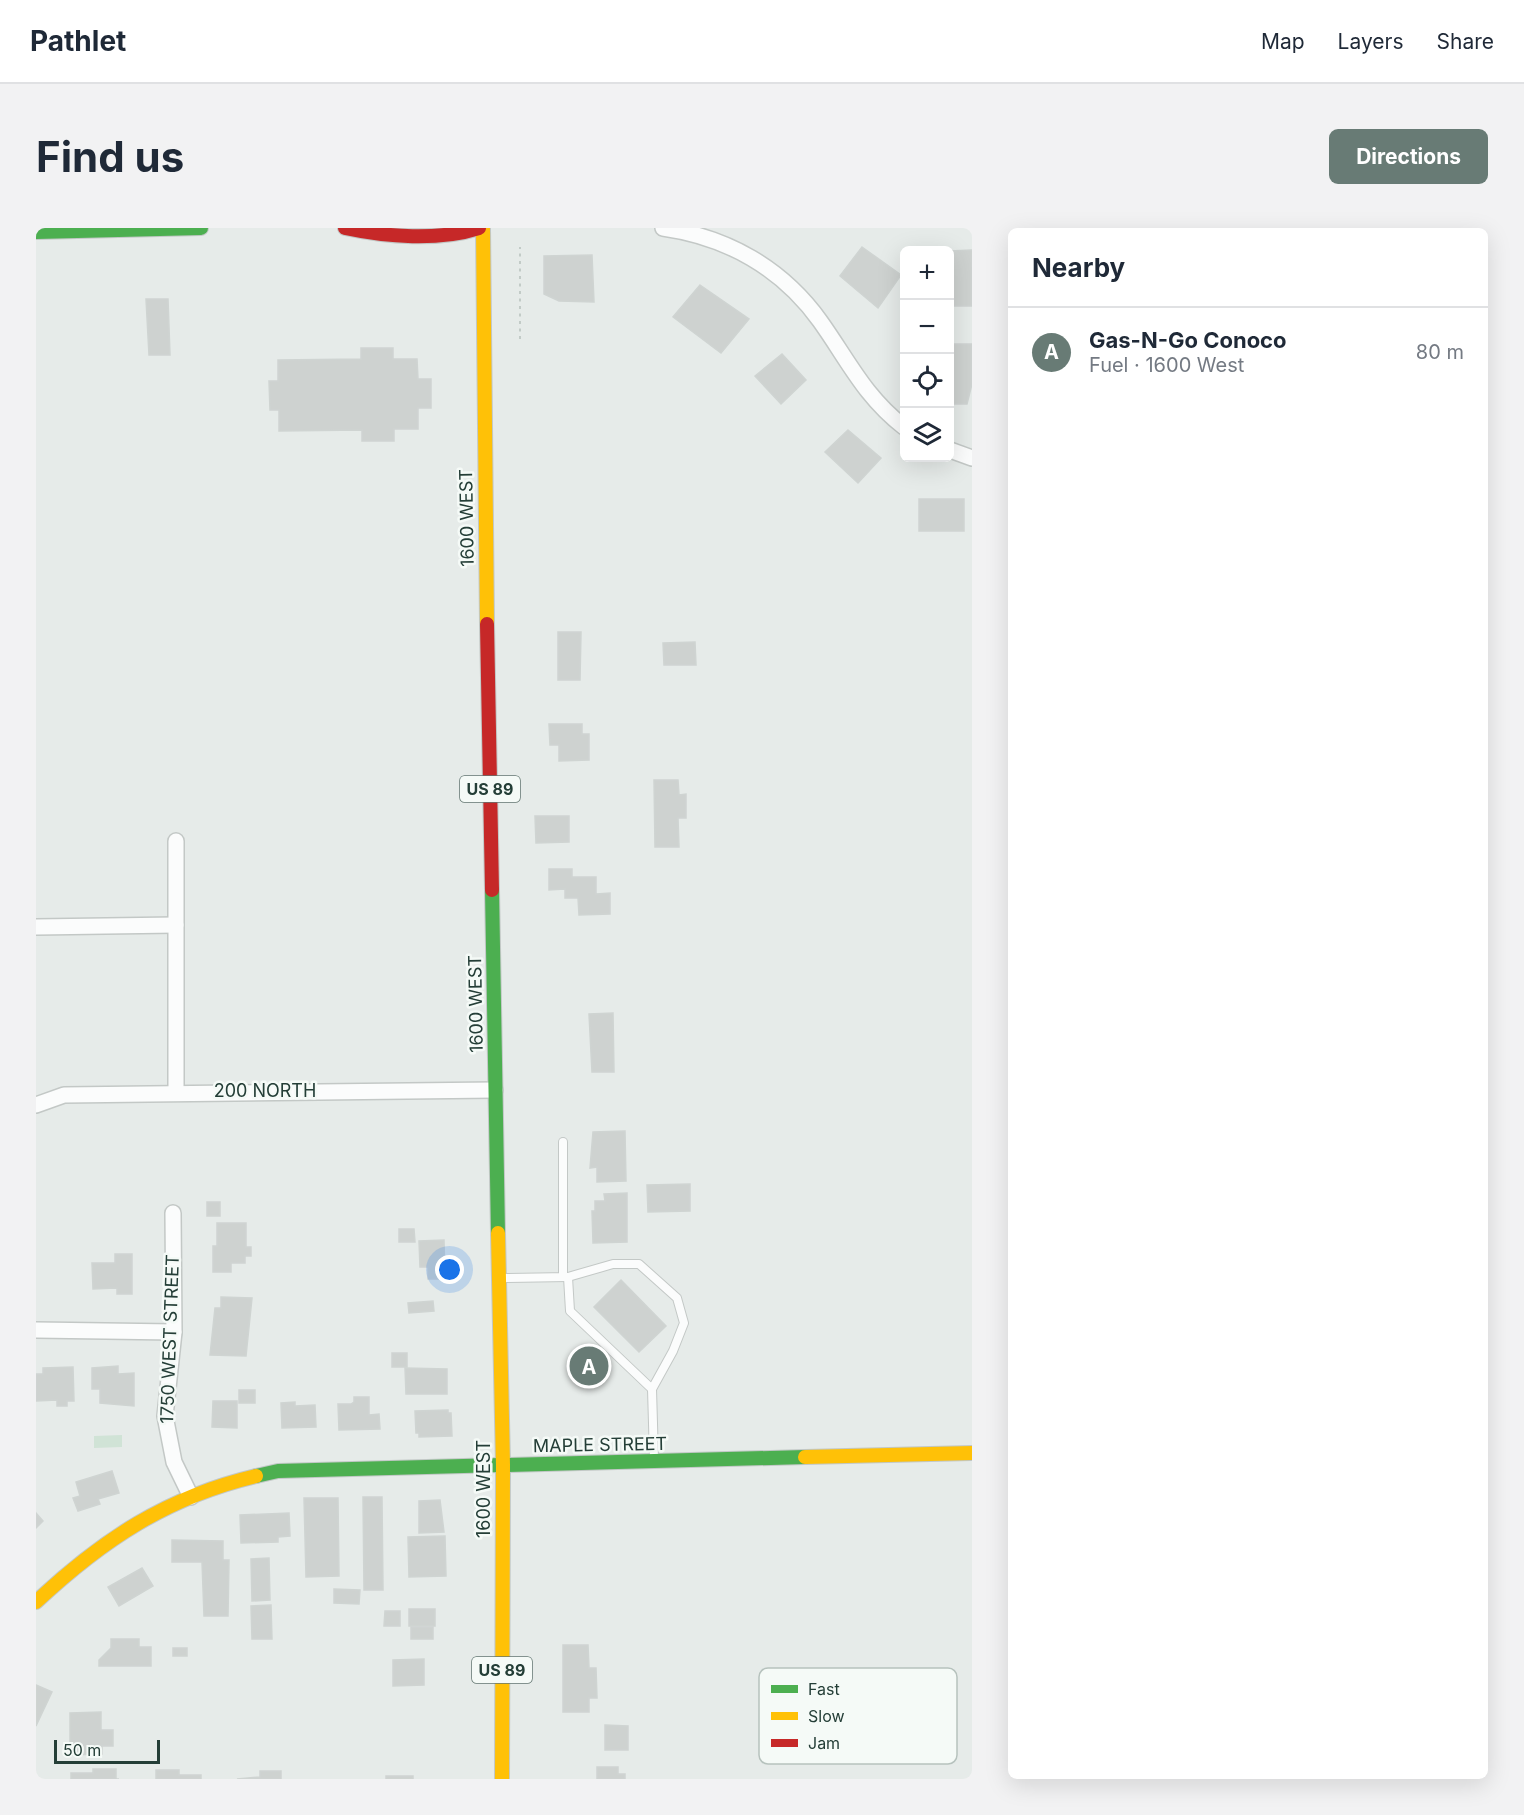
<!DOCTYPE html>
<html lang="en">
<head>
<meta charset="utf-8">
<style>
  body { margin:0; font-family:Inter,sans-serif; background:#f2f2f3; color:#1f2937 }
  .controls { position:absolute; right:18px; top:18px; display:grid; overflow:hidden; border-radius:9px; box-shadow:0 6px 24px #0002 }
  .controls button { width:54px; height:54px; display:grid; place-items:center; padding:0; border:0; border-bottom:2px solid #e0e1e3; background:#fff; color:#1f2937; font:30px sans-serif }
  .scale { position:absolute; left:18px; bottom:15px; width:106px; box-sizing:border-box; padding-left:6px; border:3px solid #243e37; border-top:0; font-size:16px; line-height:21px; white-space:nowrap; color:#243e37; -webkit-text-stroke:4px #f5faf7; paint-order:stroke }
  .you { position:absolute; left:414px; top:1042px; width:21px; height:21px; margin:-15px; border:4px solid #fff; border-radius:50%; background:#1a73e8; box-shadow:0 0 0 9px #1a73e833 }
  .badge { display:grid; place-items:center; width:39px; height:39px; border-radius:50%; background:#687b75; color:#fff; font-size:20px; font-weight:700 }
  .pin { position:absolute; translate:-50% -50%; border:3px solid #fff; box-shadow:0 2px 6px #0006 }
  .list { margin:0; padding:0; list-style:none }
  h2 { display:flex; justify-content:space-between; align-items:center; height:78px; margin:0; padding:0 24px; font-size:26px }
  h2 small { font-size:20px; font-weight:400; color:#747a83 }
  .list li { display:grid; grid-template-columns:39px 1fr auto; gap:18px; align-items:center; box-sizing:border-box; height:90px; padding:0 24px; border-top:2px solid #e0e1e3 }
  .list b { display:block; font-size:22px; white-space:nowrap }
  .list p { margin:0; font-size:20px; white-space:nowrap; color:#747a83 }
  .list em { font-size:20px; font-style:normal; color:#747a83 }
  .icon { flex:none; width:33px; height:33px; fill:none; stroke:currentColor; stroke-width:2; stroke-linecap:round; stroke-linejoin:round }
  .map { position:relative; flex:none; width:936px; height:1551px; overflow:hidden; border-radius:9px }
  header { display:flex; align-items:center; gap:36px; box-sizing:border-box; height:84px; padding:0 30px; background:#fff; border-bottom:2px solid #e0e1e3 }
  header strong { font-size:28px }
  nav { display:flex; gap:33px; margin-inline-start:auto; font-size:21px }
  .intro { display:flex; align-items:center; justify-content:space-between; box-sizing:border-box; height:144px; padding:0 36px }
  h1 { margin:0; font-size:42px }
  .button { padding:15px 27px; border-radius:9px; background:#687b75; color:#fff; font-size:21px; font-weight:700 }
  main { display:flex; gap:36px; padding:0 36px }
  aside { flex:1; background:#fff; border-radius:9px; box-shadow:0 6px 24px #0002 }
  .map>svg:first-child { display:block }
  .green { fill:#d0e3d6 }
  .building { fill:#ced2d0; stroke:#cfd4d2; stroke-width:1.5 }
  .lines { fill:none; stroke-linecap:round; stroke-linejoin:round }
  .lane-casing { stroke:#c3c8c6; stroke-width:10 }
  .street-casing { stroke:#c3c8c6; stroke-width:18 }
  .fast-casing { stroke:#c2c8c6; stroke-width:16 }
  .slow-casing { stroke:#c2c8c6; stroke-width:16 }
  .jam-casing { stroke:#c2c8c6; stroke-width:16 }
  .path { stroke:#c2cbc7; stroke-width:2; stroke-dasharray:3 4.5; stroke-linecap:butt }
  .lane { stroke:#fbfcfc; stroke-width:8 }
  .street { stroke:#fbfcfc; stroke-width:15 }
  .fast { stroke:#4caf50; stroke-width:14 }
  .slow { stroke:#ffc107; stroke-width:14 }
  .jam { stroke:#c62828; stroke-width:14 }
  .labels { text-anchor:middle; stroke-width:5; stroke-linejoin:round; paint-order:stroke }
  .shield { fill:#f5faf7; stroke:#637671; stroke-width:1.5 }
  .shield-label { font-size:16px; font-weight:bold; fill:#243e37 }
  .street-label { font-size:18px; fill:#243e37; stroke:#f5faf7 }
  .key { fill:#f5faf7; stroke:#b6c2bd; stroke-width:1.5 }
  .key-label { font-size:16px; fill:#243e37 }
</style>
</head>
<body>
<header>
<strong>Pathlet</strong>
<nav><a>Map</a><a>Layers</a><a>Share</a></nav>
</header>
<div class="intro"><h1>Find us</h1><a class="button">Directions</a></div>
<main>
<div class="map">
<svg width="936" height="1551" viewBox="0 0 936 1551">
  <rect width="100%" height="100%" fill="#e6ebe9"/>
  <polygon class="green" points="86,1207 86,1219 58,1220 58,1208"/>
  <g class="building">
    <polygon points="826,19 865,47 842,80 804,48"/>
    <polygon points="936,22 936,78 914,78 914,23"/>
    <polygon points="556,27 558,74 523,73 508,66 508,28"/>
    <polygon points="664,57 713,91 685,125 637,89"/>
    <polygon points="110,71 132,71 134,127 113,127"/>
    <polygon points="914,116 936,116 936,156 931,176 914,176"/>
    <polygon points="325,120 357,120 357,131 381,131 382,151 395,151 395,180 382,180 382,201 358,201 358,213 326,213 326,202 243,203 243,182 234,182 233,153 242,153 242,132 325,131"/>
    <polygon points="746,126 770,152 745,176 719,148"/>
    <polygon points="812,202 845,230 822,255 789,224"/>
    <rect x="883" y="271" width="45" height="32"/>
    <polygon points="522,404 545,404 544,452 522,452"/>
    <polygon points="659,414 660,437 628,437 627,415"/>
    <polygon points="513,496 546,496 546,506 553,506 553,532 523,533 523,517 514,517"/>
    <polygon points="618,552 642,552 643,567 650,566 650,590 642,590 643,619 619,619"/>
    <polygon points="499,588 533,588 533,614 500,615"/>
    <polygon points="513,641 536,641 536,649 560,649 560,666 574,665 574,686 543,687 542,670 529,670 529,661 513,662"/>
    <polygon points="577,785 578,844 556,844 553,786"/>
    <polygon points="589,903 590,953 561,954 561,939 554,940 557,904"/>
    <polygon points="654,956 654,983 612,984 611,957"/>
    <polygon points="591,965 591,1014 557,1015 556,983 559,983 559,973 569,973 568,966"/>
    <rect x="171" y="974" width="13" height="14"/>
    <polygon points="181,995 210,995 210,1019 215,1019 215,1028 209,1028 209,1035 195,1035 195,1044 177,1044 177,1018 181,1018"/>
    <polygon points="363,1001 378,1001 379,1014 363,1014"/>
    <polygon points="408,1012 409,1051 392,1051 392,1039 384,1039 383,1013"/>
    <polygon points="79,1026 96,1026 96,1066 81,1066 81,1060 57,1061 56,1035 79,1035"/>
    <polygon points="585,1052 630,1098 603,1124 558,1079"/>
    <polygon points="185,1069 216,1070 210,1128 174,1127 179,1080 185,1080"/>
    <polygon points="397,1073 398,1083 373,1085 372,1075"/>
    <polygon points="555,1117 574,1134 551,1159 532,1142"/>
    <rect x="356" y="1125" width="15" height="14"/>
    <polygon points="82,1138 82,1146 98,1145 98,1178 64,1175 64,1161 56,1161 56,1140"/>
    <polygon points="37,1139 38,1173 31,1173 31,1178 21,1178 21,1172 0,1173 0,1146 7,1146 7,1140"/>
    <polygon points="369,1140 411,1141 411,1166 370,1166"/>
    <rect x="203" y="1162" width="16" height="13"/>
    <polygon points="318,1169 333,1169 333,1187 343,1186 344,1201 303,1202 302,1176 315,1176 318,1174"/>
    <polygon points="177,1173 201,1173 201,1200 176,1199"/>
    <polygon points="259,1174 259,1178 279,1177 280,1199 246,1200 245,1175"/>
    <polygon points="412,1182 412,1185 415,1185 416,1208 383,1209 383,1205 380,1205 379,1183"/>
    <polygon points="76,1243 83,1265 62,1271 64,1276 42,1283 37,1270 44,1268 40,1254"/>
    <polygon points="327,1269 346,1269 347,1362 328,1362"/>
    <polygon points="268,1270 302,1270 303,1348 270,1349"/>
    <polygon points="404,1272 408,1304 383,1305 383,1273"/>
    <polygon points="0,1285 7,1293 0,1300"/>
    <polygon points="253,1285 254,1308 242,1309 242,1314 205,1315 204,1287"/>
    <polygon points="409,1308 410,1348 373,1349 372,1309"/>
    <polygon points="136,1312 187,1313 187,1332 193,1332 192,1388 168,1388 166,1334 136,1334"/>
    <polygon points="233,1330 234,1372 216,1373 215,1331"/>
    <polygon points="106,1340 117,1358 83,1378 72,1359"/>
    <polygon points="298,1361 324,1362 323,1376 298,1375"/>
    <polygon points="235,1377 236,1411 216,1411 215,1378"/>
    <rect x="373" y="1381" width="26" height="17"/>
    <polygon points="349,1383 364,1383 364,1398 348,1398"/>
    <rect x="375" y="1399" width="22" height="12"/>
    <polygon points="75,1411 103,1411 103,1419 115,1419 115,1438 63,1438 63,1432 75,1420"/>
    <polygon points="527,1417 552,1417 553,1440 560,1440 561,1470 553,1470 553,1484 527,1484"/>
    <rect x="137" y="1420" width="14" height="8"/>
    <polygon points="388,1431 388,1457 357,1458 357,1432"/>
    <polygon points="0,1457 16,1464 0,1498"/>
    <polygon points="65,1484 65,1502 77,1502 77,1518 66,1518 66,1526 34,1527 34,1485"/>
    <polygon points="569,1497 592,1498 592,1522 569,1522"/>
    <polygon points="561,1539 582,1539 582,1546 589,1546 589,1551 561,1551"/>
    <polygon points="57,1541 80,1541 80,1551 83,1551 35,1551 35,1545 57,1545"/>
    <polygon points="120,1542 143,1542 143,1547 165,1547 165,1551 120,1551"/>
    <polygon points="224,1543 245,1543 245,1551 201,1551 224,1549"/>
    <rect x="350" y="1548" width="27" height="3"/>
  </g>
  <g class="lines">
    <g class="lane-casing">
      <g id="lane">
        <polyline points="527,914 527,1049"/>
        <polyline points="532,1049 534,1083 616,1161"/>
        <polyline points="468,1050 532,1049 577,1036 603,1036 641,1070 648,1095 637,1123 616,1161 618,1230"/>
      </g>
    </g>
    <g class="street-casing">
      <g id="street">
        <path d="M627 0C691 9 746 40 784 93 812 132 828 168 868 199"/>
        <polyline points="914,222 936,230"/>
        <polyline points="140,613 140,864"/>
        <polyline points="0,699 140,697"/>
        <polyline points="0,877 28,867 459,862"/>
        <polyline points="137,985 138,1104 129,1188 138,1234 155,1269"/>
        <polyline points="0,1102 138,1104"/>
      </g>
    </g>
    <g class="fast-casing">
      <g id="fast">
        <polyline points="0,4 165,0"/>
        <polyline points="456,662 462,1005"/>
        <polyline points="220,1248 242,1243 769,1229"/>
      </g>
    </g>
    <g class="slow-casing">
      <g id="slow">
        <polyline points="447,0 451,396"/>
        <polyline points="462,1005 467,1237 466,1551"/>
        <polyline points="769,1229 936,1225"/>
        <path d="M0 1374C66 1312 131 1269 220 1248"/>
      </g>
    </g>
    <g class="jam-casing">
      <g id="jam">
        <path d="M309 0C351 9 402 13 443 0"/>
        <polyline points="451,396 456,662"/>
      </g>
    </g>
    <polyline class="path" points="484,111 484,19"/>
    <use href="#lane" class="lane"/>
    <use href="#street" class="street"/>
    <use href="#fast" class="fast"/>
    <use href="#slow" class="slow"/>
    <use href="#jam" class="jam"/>
  </g>
  <g class="labels">
    <g class="shield">
      <rect x="424" y="548" width="60" height="26" rx="4.5"/>
      <rect x="436" y="1429" width="60" height="26" rx="4.5"/>
    </g>
    <g class="shield-label">
      <text x="454" y="567">US 89</text>
      <text x="466" y="1448">US 89</text>
    </g>
    <g class="street-label">
      <text transform="translate(431 290) rotate(-91)" y="6">1600 WEST</text>
      <text transform="translate(440 776) rotate(-91)" y="6">1600 WEST</text>
      <text x="229" y="869">200 NORTH</text>
      <text transform="translate(134 1111) rotate(-88)" y="6">1750 WEST STREET</text>
      <text transform="translate(564 1217) rotate(-1)" y="6">MAPLE STREET</text>
      <text transform="translate(448 1261) rotate(-90)" y="6">1600 WEST</text>
    </g>
  </g>
  <rect x="723" y="1440" width="198" height="96" rx="9" class="key"/>
  <rect x="735" y="1457" width="27" height="8" fill="#4caf50"/>
  <rect x="735" y="1484" width="27" height="8" fill="#ffc107"/>
  <rect x="735" y="1511" width="27" height="8" fill="#c62828"/>
  <g class="key-label">
    <text x="772" y="1467">Fast</text>
    <text x="772" y="1494">Slow</text>
    <text x="772" y="1521">Jam</text>
  </g>
</svg>
<div class="controls">
<button>+</button>
<button>−</button>
<button><svg class="icon" aria-label="locate" viewBox="0 0 24 24"><circle cx="12" cy="12" r="6"/><path d="M12 2v4M12 18v4M2 12h4M18 12h4"/></svg></button>
<button><svg class="icon" aria-label="layers" viewBox="0 0 24 24"><path d="M12 4l9 5-9 5-9-5zM3 14l9 5 9-5"/></svg></button>
</div>
<div class="scale">50 m</div>
<div class="you"></div>
<div class="pin badge" style="left:553px;top:1138px">A</div>
</div>
<aside>
<h2>Nearby<small></small></h2>
<ul class="list">
<li><span class="badge">A</span><div><b>Gas-N-Go Conoco</b><p>Fuel · 1600 West</p></div><em>80 m</em></li>
</ul>
</aside>
</main>
</body>
</html>
